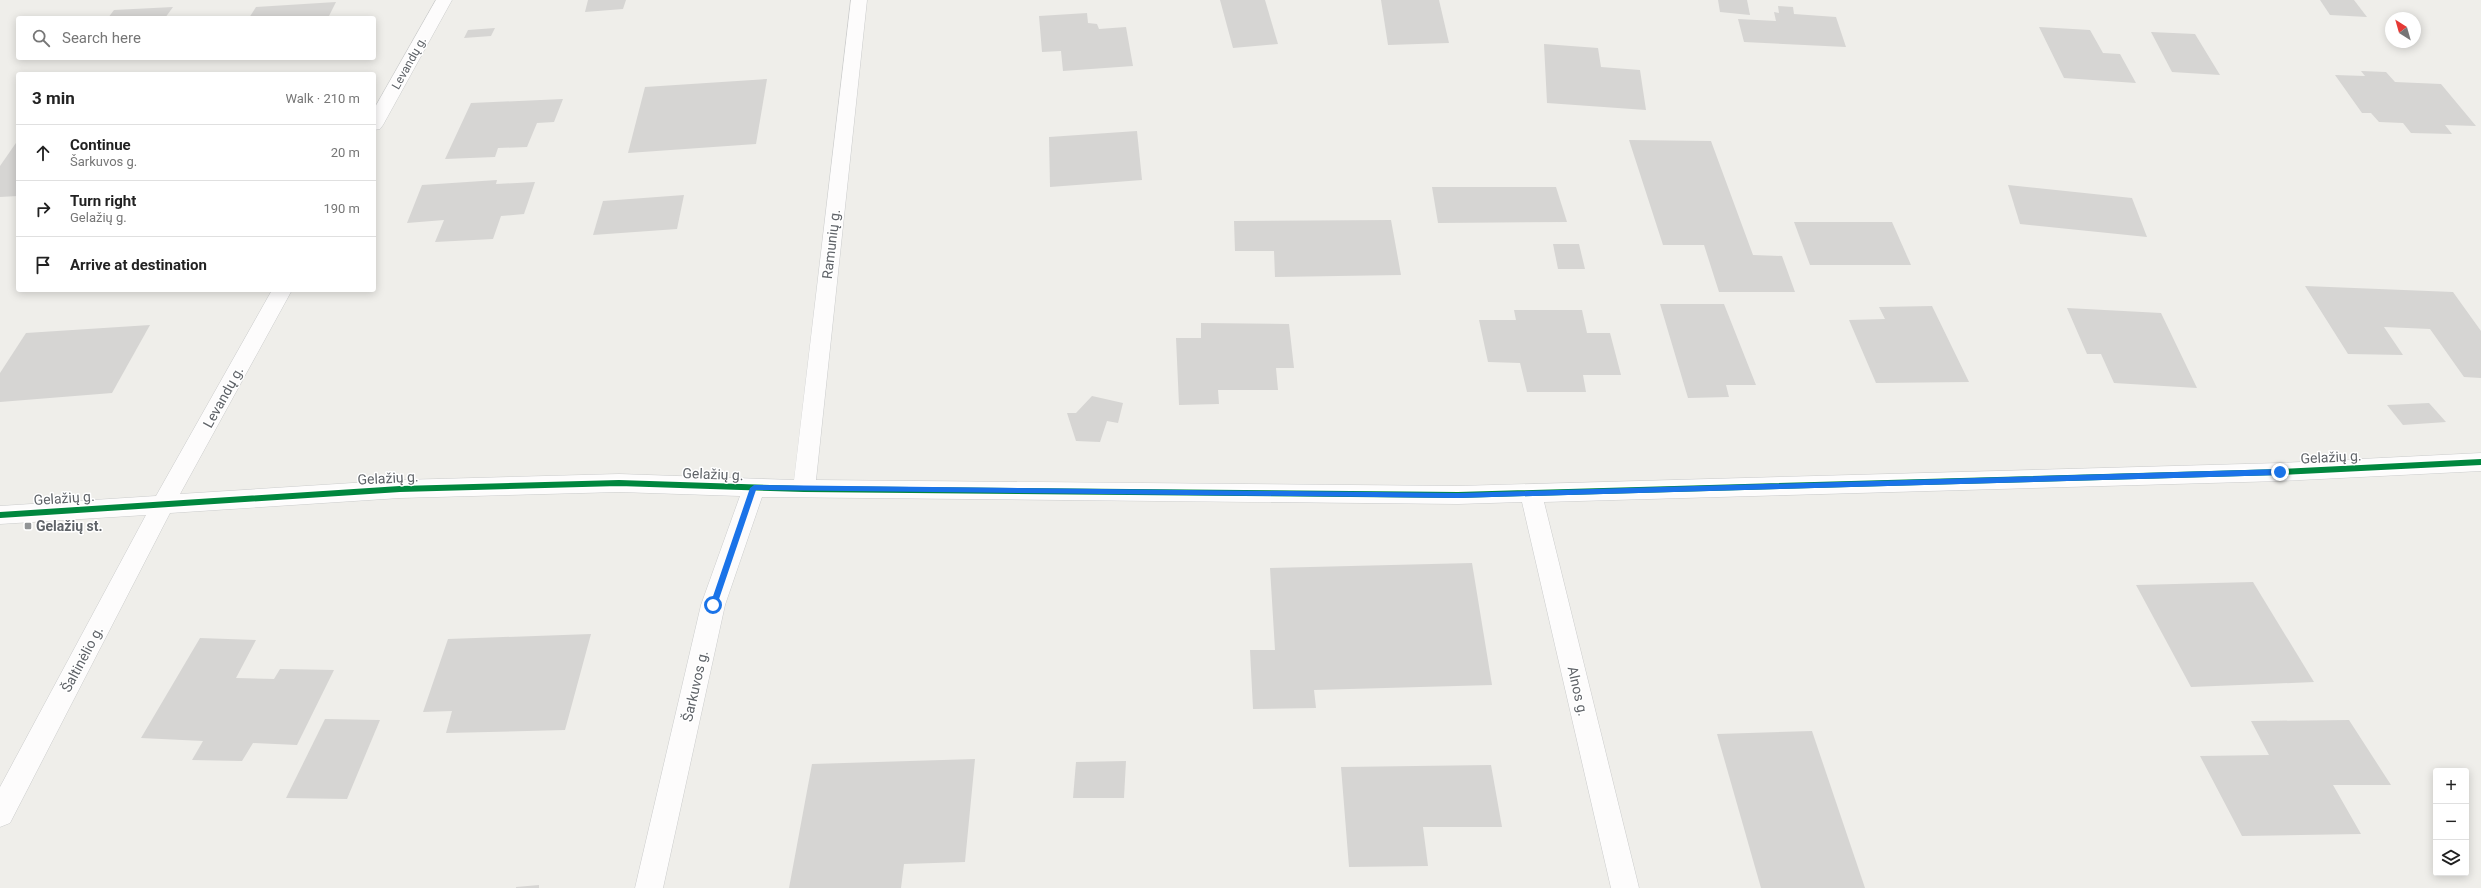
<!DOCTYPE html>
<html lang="en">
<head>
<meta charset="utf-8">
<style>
  body { margin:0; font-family:Roboto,sans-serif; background:#f6f6f6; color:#222 }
  .controls { position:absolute; right:12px; bottom:12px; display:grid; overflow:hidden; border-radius:4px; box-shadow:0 2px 10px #0003 }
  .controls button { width:36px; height:36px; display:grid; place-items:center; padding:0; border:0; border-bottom:1px solid #e0e0e0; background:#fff; color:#222; font:20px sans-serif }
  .compass { position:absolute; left:2385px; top:12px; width:36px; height:36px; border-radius:50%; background:#fff; box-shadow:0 2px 10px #0003; rotate:323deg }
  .stop { position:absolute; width:12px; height:12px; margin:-9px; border:3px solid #1a73e8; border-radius:50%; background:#fff }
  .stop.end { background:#1a73e8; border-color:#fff; box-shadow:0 1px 4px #0008 }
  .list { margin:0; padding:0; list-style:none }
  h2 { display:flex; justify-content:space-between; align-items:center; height:52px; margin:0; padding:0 16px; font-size:17px }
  h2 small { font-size:13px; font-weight:400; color:#767676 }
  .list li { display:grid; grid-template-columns:26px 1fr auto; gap:12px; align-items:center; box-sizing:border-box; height:56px; padding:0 16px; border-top:1px solid #e0e0e0 }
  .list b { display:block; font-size:15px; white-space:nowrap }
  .list p { margin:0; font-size:13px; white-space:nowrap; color:#767676 }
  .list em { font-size:13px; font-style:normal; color:#767676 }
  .icon { flex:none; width:22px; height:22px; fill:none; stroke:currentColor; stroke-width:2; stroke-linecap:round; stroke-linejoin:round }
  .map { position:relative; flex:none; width:2481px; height:888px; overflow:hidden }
  .search { position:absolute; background:#fff; box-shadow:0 2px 10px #0003; left:16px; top:16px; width:360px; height:44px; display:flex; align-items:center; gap:10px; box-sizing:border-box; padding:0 14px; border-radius:4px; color:#767676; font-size:15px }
  .panel { position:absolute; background:#fff; box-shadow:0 2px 10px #0003; left:16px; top:72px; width:360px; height:220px; border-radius:4px }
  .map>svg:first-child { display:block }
  .building { fill:#d6d5d3 }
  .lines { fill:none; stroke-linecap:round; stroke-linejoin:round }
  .minor-casing { stroke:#cbcccc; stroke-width:1 }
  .minor { fill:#fdfcfc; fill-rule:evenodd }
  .cycleway-casing { stroke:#fff; stroke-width:9 }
  .cycleway { stroke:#00873e; stroke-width:6 }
  .route { fill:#1a73e8 }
  .poi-dot { fill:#919496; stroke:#fff; stroke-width:1.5 }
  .labels { text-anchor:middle; stroke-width:3; stroke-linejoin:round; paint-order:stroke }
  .far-street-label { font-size:12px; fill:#5f6368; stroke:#fff }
  .street-label { font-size:14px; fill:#5f6368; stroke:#fff }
  .poi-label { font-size:14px; font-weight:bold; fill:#5f6368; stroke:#fff; text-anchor:start }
</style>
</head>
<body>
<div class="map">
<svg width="2481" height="888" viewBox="0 0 2481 888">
  <rect width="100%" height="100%" fill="#efeeea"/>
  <g class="building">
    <polygon points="588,0 626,0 623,9 585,12"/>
    <polygon points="1220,0 1265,0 1278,44 1233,48"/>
    <polygon points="1381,0 1439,0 1449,43 1388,45"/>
    <polygon points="1718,0 1747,0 1750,15 1720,12"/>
    <polygon points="2320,0 2354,0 2367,17 2330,15"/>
    <polygon points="336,2 328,18 249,18 256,7"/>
    <polygon points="1778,6 1793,7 1794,14 1836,17 1846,47 1744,42 1738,19 1776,21 1774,12 1779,13"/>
    <polygon points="173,7 165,18 108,18 114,10"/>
    <polygon points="1087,13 1088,23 1097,24 1099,29 1126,27 1133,66 1063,71 1061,51 1042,52 1039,16"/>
    <polygon points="2039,27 2090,30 2103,53 2120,54 2136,83 2064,78"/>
    <polygon points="495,28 491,36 464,38 468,30"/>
    <polygon points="2151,32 2195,34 2220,75 2172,72"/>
    <polygon points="1544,44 1598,48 1601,67 1640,70 1646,110 1547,103"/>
    <polygon points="2361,71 2386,72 2395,82 2441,84 2476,126 2445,125 2452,134 2411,133 2403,123 2379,122 2371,113 2362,113 2335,75 2365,76"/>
    <polygon points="767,79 756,144 628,153 645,87"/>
    <polygon points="563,99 554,122 537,123 527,147 498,148 495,157 445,159 471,103"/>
    <polygon points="1137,131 1142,180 1050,187 1049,137"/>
    <polygon points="18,140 18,196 0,197 0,166"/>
    <polygon points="1629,140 1711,141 1753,255 1782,256 1795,292 1719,292 1704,245 1663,245"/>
    <polygon points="497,180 496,184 535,182 524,214 501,216 493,239 435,242 444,220 407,223 422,185"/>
    <polygon points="2008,185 2132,198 2147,237 2020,224"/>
    <polygon points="1432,187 1556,187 1567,222 1438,223"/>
    <polygon points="684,195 677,229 593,235 603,201"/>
    <polygon points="1391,220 1401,275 1275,277 1274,251 1235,251 1234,221"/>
    <polygon points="1794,222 1892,222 1911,265 1810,265"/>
    <polygon points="1553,244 1579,244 1585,269 1558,269"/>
    <polygon points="2305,286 2453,292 2481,331 2481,378 2464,377 2430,329 2384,327 2403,355 2348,354"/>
    <polygon points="1660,304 1724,304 1756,385 1726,385 1729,397 1688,398"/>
    <polygon points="1932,306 1969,382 1876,383 1849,320 1885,319 1879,307"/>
    <polygon points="2067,308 2161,313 2197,388 2114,383 2101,354 2087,354"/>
    <polygon points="1514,310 1582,310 1587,333 1610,333 1621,375 1583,375 1586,392 1527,392 1520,363 1488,362 1479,320 1516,320"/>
    <polygon points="1201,323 1289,324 1294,368 1276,368 1278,390 1218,390 1219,404 1179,405 1176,338 1201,338"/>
    <polygon points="150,325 112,393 0,402 0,373 26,333"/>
    <polygon points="1092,396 1123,403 1118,423 1107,421 1100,442 1076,441 1067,413 1076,413"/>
    <polygon points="2429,403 2446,422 2403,425 2387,405"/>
    <polygon points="1472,563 1492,685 1314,690 1316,708 1253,709 1250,650 1275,650 1270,568"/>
    <polygon points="2253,582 2314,682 2191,687 2136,585"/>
    <polygon points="591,634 565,730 446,733 452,711 423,712 448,639"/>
    <polygon points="200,638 256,640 236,678 274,679 280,669 334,670 297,745 253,743 242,761 192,760 203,741 141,738"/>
    <polygon points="325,719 380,720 347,799 286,798"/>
    <polygon points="2349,720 2391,785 2333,785 2361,834 2242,836 2200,756 2269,755 2251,721"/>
    <polygon points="1812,731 1865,888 1761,888 1717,734"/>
    <polygon points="975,759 965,862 904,864 901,888 789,888 812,764"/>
    <polygon points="1126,761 1124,798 1073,798 1076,762"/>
    <polygon points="1491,765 1502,827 1423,827 1428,866 1349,867 1341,767"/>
    <polygon points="539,885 539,888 516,888 516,887"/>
  </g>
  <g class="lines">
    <g class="minor-casing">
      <g id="minor">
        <polygon points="436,0 452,0 383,125 380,129 374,130 374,109"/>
        <polygon points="851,0 867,0 816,480 1458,486 2280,463 2481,453 2481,471 2280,481 1544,502 1639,888 1611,888 1522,502 1458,504 762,497 725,605 663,888 635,888 701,605 740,496 619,492 400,498 170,513 10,823 0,827 0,787 146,515 0,524 0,506 156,496 272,290 292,290 180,494 400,480 619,474 794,480"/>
      </g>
    </g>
    <use href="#minor" class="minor"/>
    <g class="cycleway-casing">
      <polyline id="cycleway" points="0,515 400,489 619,483 804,489 1458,495 2280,472 2481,462"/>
    </g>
    <use href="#cycleway" class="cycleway"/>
  </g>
  <polygon class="route" points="2280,469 2283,472 2280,475 1458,498 756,490 717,605 713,608 710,605 750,488 754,485 1458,493"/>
  <rect class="poi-dot" x="24" y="522" width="8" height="8" rx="2"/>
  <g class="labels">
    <g class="far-street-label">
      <text transform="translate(409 63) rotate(-61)" y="4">Levandų g.</text>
    </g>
    <g class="street-label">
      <text transform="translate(831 244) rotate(-83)" y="5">Ramunių g.</text>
      <text transform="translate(223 397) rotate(-61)" y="5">Levandų g.</text>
      <text transform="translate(2331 457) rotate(-3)" y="5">Gelažių g.</text>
      <text transform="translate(713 474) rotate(2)" y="5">Gelažių g.</text>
      <text transform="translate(388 478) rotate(-3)" y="5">Gelažių g.</text>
      <text transform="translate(64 498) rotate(-4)" y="5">Gelažių g.</text>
      <text transform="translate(82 659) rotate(-62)" y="5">Šaltinėlio g.</text>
      <text transform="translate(695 686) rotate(-77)" y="5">Šarkuvos g.</text>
      <text transform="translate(1578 691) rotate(77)" y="5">Alnos g.</text>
    </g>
    <g class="poi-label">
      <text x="36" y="531">Gelažių st.</text>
    </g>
  </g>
</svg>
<div class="controls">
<button>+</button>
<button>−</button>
<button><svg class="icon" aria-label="layers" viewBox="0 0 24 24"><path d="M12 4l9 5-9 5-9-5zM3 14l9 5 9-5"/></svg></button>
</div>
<svg class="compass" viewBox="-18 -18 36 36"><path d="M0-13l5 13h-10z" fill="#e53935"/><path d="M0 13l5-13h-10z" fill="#767676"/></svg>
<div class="stop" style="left:713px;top:605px"></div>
<div class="stop end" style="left:2280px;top:472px"></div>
<div class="search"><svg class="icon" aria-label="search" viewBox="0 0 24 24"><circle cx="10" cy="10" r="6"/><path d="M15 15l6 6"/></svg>Search here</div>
<section class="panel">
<h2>3 min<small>Walk · 210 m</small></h2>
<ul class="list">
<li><svg class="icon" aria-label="ahead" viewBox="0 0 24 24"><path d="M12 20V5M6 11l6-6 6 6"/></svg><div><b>Continue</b><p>Šarkuvos g.</p></div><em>20 m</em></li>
<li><svg class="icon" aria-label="right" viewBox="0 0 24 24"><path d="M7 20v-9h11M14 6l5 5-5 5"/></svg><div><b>Turn right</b><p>Gelažių g.</p></div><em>190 m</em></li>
<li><svg class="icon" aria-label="arrive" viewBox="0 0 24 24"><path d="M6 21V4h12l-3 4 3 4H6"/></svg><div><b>Arrive at destination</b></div></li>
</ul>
</section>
</div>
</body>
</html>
